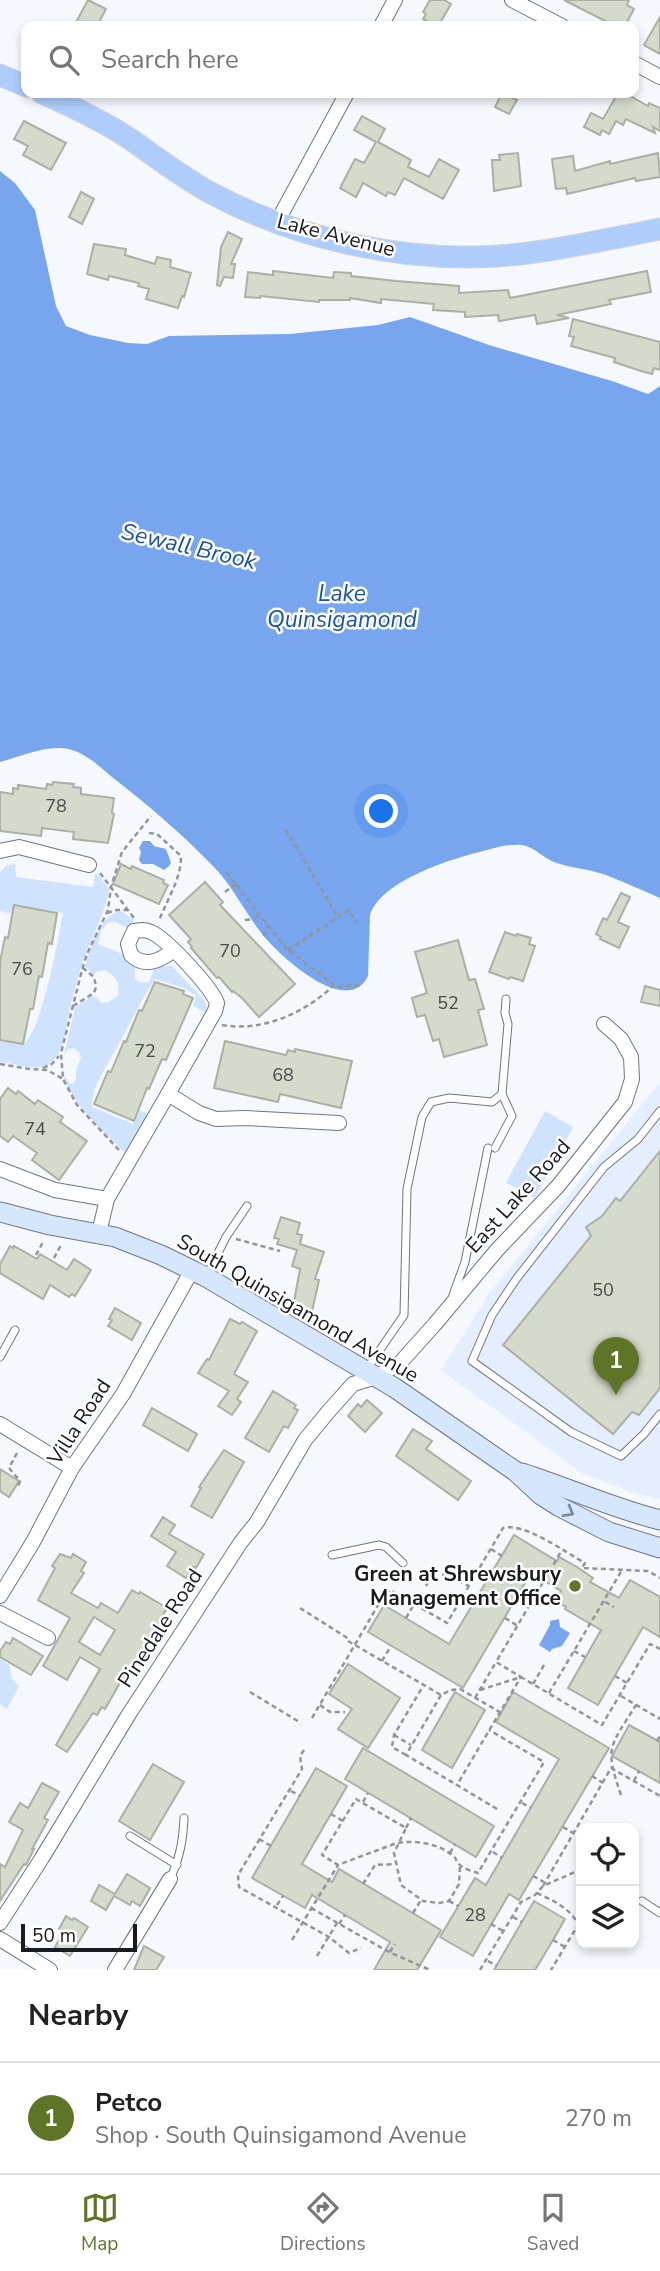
<!DOCTYPE html>
<html lang="en">
<head>
<meta charset="utf-8">
<style>
  body { margin:0; font-family:"Nunito Sans",sans-serif; background:#f2f2f2; color:#222 }
  .controls { position:absolute; right:21px; bottom:21px; display:grid; overflow:hidden; border-radius:14px; box-shadow:0 4px 10px #0003 }
  .controls button { width:63px; height:63px; display:grid; place-items:center; padding:0; border:0; border-bottom:2px solid #e0e0e0; background:#fff; color:#222; font:35px sans-serif }
  .scale { position:absolute; left:21px; bottom:18px; width:116px; box-sizing:border-box; padding-left:7px; border:4px solid #181b1f; border-top:0; font-size:19px; line-height:24px; white-space:nowrap; color:#181b1f; -webkit-text-stroke:5px #fff; paint-order:stroke }
  .you { position:absolute; left:382px; top:812px; width:24px; height:24px; margin:-18px; border:5px solid #fff; border-radius:50%; background:#1a73e8; box-shadow:0 0 0 10px #1a73e833 }
  .badge { display:grid; place-items:center; width:46px; height:46px; border-radius:50%; background:#5e7527; color:#fff; font-size:23px; font-weight:700 }
  .pin { position:absolute; translate:-50% -58px; filter:drop-shadow(0 2px 4px #0008) }
  .pin::after { content:''; position:absolute; top:37px; width:24px; height:21px; background:inherit; clip-path:polygon(0 0,100% 0,50% 100%) }
  .list { margin:0; padding:0; list-style:none }
  h2 { display:flex; justify-content:space-between; align-items:center; height:91px; margin:0; padding:0 28px; font-size:30px }
  h2 small { font-size:23px; font-weight:400; color:#767676 }
  .list li { display:grid; grid-template-columns:46px 1fr auto; gap:21px; align-items:center; box-sizing:border-box; height:112px; padding:0 28px; border-top:2px solid #e0e0e0 }
  .list b { display:block; font-size:26px; white-space:nowrap }
  .list p { margin:0; font-size:23px; white-space:nowrap; color:#767676 }
  .list em { font-size:23px; font-style:normal; color:#767676 }
  .icon { flex:none; width:38px; height:38px; fill:none; stroke:currentColor; stroke-width:2; stroke-linecap:round; stroke-linejoin:round }
  .map { position:relative; flex:none; width:660px; height:1970px; overflow:hidden }
  .search { position:absolute; background:#fff; box-shadow:0 4px 10px #0003; left:21px; right:21px; top:21px; height:77px; display:flex; align-items:center; gap:18px; box-sizing:border-box; padding:0 24px; border-radius:14px; color:#767676; font-size:26px }
  .sheet { height:203px; background:#fff }
  nav { display:flex; justify-content:space-around; align-items:center; box-sizing:border-box; height:98px; border-top:2px solid #e0e0e0; background:#fff; font-size:19px; color:#767676 }
  nav a { display:grid; justify-items:center; gap:4px }
  nav .on { color:#5e7527 }
  .map>svg:first-child { display:block }
  .built { fill:#e4eefe }
  .green { fill:#cfe2fe }
  .water { fill:#78a6ee }
  .building { fill:#d5dbcc; stroke:#aab0a2; stroke-width:2; fill-rule:evenodd }
  .lines { fill:none; stroke-linecap:round; stroke-linejoin:round }
  .service-casing { stroke:#6e7682; stroke-width:9 }
  .minor-casing { stroke:#6e7682; stroke-width:16 }
  .secondary-casing { stroke:#6e7682; stroke-width:21 }
  .primary-casing { stroke:#d5d6d7; stroke-width:23 }
  .path { stroke:#92959a; stroke-width:2.5; stroke-dasharray:5 3.5; stroke-linecap:butt }
  .service { stroke:#fff; stroke-width:7 }
  .minor { stroke:#fff; stroke-width:14 }
  .secondary { stroke:#d6e6fd; stroke-width:19 }
  .primary { stroke:#aecdfb; stroke-width:21 }
  .oneway { stroke:#808b99 }
  .poi-dot { fill:#5e7527; stroke:#fff; stroke-width:2.5 }
  .labels { text-anchor:middle; stroke-width:5; stroke-linejoin:round; paint-order:stroke }
  .number-label { font-size:18px; fill:#474b4a }
  .street-label { font-size:21px; fill:#181b1f; stroke:#fff }
  .poi-label { font-size:21px; font-weight:bold; fill:#181b1f; stroke:#fff; text-anchor:end }
  .water-label { font-size:23px; font-style:italic; fill:#1b52a5; stroke:#fff }
</style>
</head>
<body>
<div class="map">
<svg width="660" height="1970" viewBox="0 0 660 1970">
  <rect width="100%" height="100%" fill="#f5f8fd"/>
  <polygon class="built" points="660,1082 660,1499 631,1492 582,1473 441,1370 489,1294"/>
  <g class="green">
    <path d="M15 864 16 877 93 887 95 874H98L109 889C105 914 94 931 86 954 78 974 73 996 68 1017 65 1032 64 1051 52 1062 39 1074 16 1063 0 1062V1040L23 1044C42 1032 58 939 63 913L15 905 13 914 0 911V872L7 865Z"/>
    <path d="M121 911 133 919 134 925 128 928 115 922 107 923 101 931 98 944 125 955 135 967V979L141 983 149 982 153 971 159 966H172L205 1001 208 1010 207 1013 193 1006 196 996 184 988 155 979C138 1004 127 1031 112 1056 104 1071 91 1089 92 1107L133 1124 140 1110 152 1117 127 1155C105 1131 71 1106 63 1073L70 1084H73L76 1079V1069L81 1058 79 1052 73 1048 68 1049 64 1055 75 1007 92 996 98 998 101 1003 109 1002 118 996C120 982 117 977 105 970L96 972 94 975 85 966C91 947 99 915 121 911Z"/>
    <polygon points="545,1111 573,1127 535,1198 506,1183"/>
    <polygon points="0,1659 9,1665 12,1679 19,1686 7,1709 0,1704"/>
  </g>
  <g class="water">
    <path d="M0 171 15 183 35 210 56 306 66 326 90 335 128 343 147 344 169 336 290 334 378 325 410 317 489 345 612 381 648 394 660 386V898C642 890 624 882 606 875 589 869 570 868 554 862 544 858 536 849 526 846 514 842 495 848 483 851 451 859 382 880 370 915L368 976C347 1019 279 955 262 934 244 911 232 885 212 865 181 833 147 804 112 777 100 767 88 755 72 750 49 743 23 756 0 762Z"/>
    <polygon points="143,841 150,841 154,846 166,849 171,863 169,866 164,870 153,864 142,864 139,860 141,852 139,848"/>
    <polygon points="559,1619 560,1627 570,1633 562,1646 552,1649 550,1652 539,1645 550,1625 550,1621"/>
  </g>
  <g class="building">
    <polygon points="88,0 106,9 97,26 74,26"/>
    <polygon points="430,0 444,0 451,4 440,23 438,22 436,26 423,19 426,14 423,12"/>
    <polygon points="564,0 629,0 627,5 634,9 625,26 615,26"/>
    <polygon points="660,17 660,54 644,45"/>
    <polygon points="502,93 517,100 509,114 495,107"/>
    <polygon points="618,93 625,93 648,106 649,103 660,108 660,131 653,127 655,133 626,119 623,125 616,121 609,134 602,130 600,135 584,127 591,113 603,119"/>
    <polygon points="362,116 385,129 378,142 411,160 408,167 429,177 439,159 459,170 443,199 404,178 395,195 388,192 386,196 363,183 356,197 340,188 355,159 364,163 376,142 354,130"/>
    <polygon points="24,121 66,143 51,170 23,155 28,146 14,139"/>
    <polygon points="518,153 521,186 494,191 492,160 500,160 499,155"/>
    <polygon points="658,153 660,177 636,181 635,178 567,194 566,188 556,189 552,159 573,156 575,171 610,161 610,164"/>
    <polygon points="81,192 94,199 82,224 69,217"/>
    <polygon points="228,232 242,239 231,264 235,264 233,278 224,277 220,286 217,285 221,247"/>
    <polygon points="94,244 126,249 125,255 155,264 157,257 171,260 170,267 191,273 184,297 182,296 178,308 146,299 149,289 138,286 139,283 109,276 108,280 87,274"/>
    <polygon points="273,271 333,278 334,272 351,273 351,276 396,281 459,286 459,293 508,290 510,298 647,271 651,292 609,300 611,304 557,315 569,318 537,324 535,315 499,321 498,315 465,317 465,312 433,310 434,304 381,299 381,303 350,298 350,300 319,300 319,302 260,296 260,298 245,297 248,272 273,275"/>
    <polygon points="573,319 660,342 660,370 654,368 652,374 641,371 614,362 615,358 571,346 574,337 569,336"/>
    <polygon points="53,782 74,784 73,787 81,788 81,794 114,798 112,813 114,814 108,843 73,839 74,832 42,828 41,836 0,831 0,792 13,794 13,788 18,789 18,785 46,789 47,784 52,785"/>
    <polygon points="121,864 131,869 132,866 164,880 163,883 168,885 159,904 113,884"/>
    <polygon points="205,882 223,902 220,905 295,984 259,1017 242,998 233,991 232,992 219,977 217,978 191,948 192,947 188,942 191,939 169,915"/>
    <polygon points="621,893 630,897 618,922 629,927 619,948 600,939 601,937 596,934 603,918 607,920"/>
    <polygon points="14,905 57,913 52,944 48,943 42,977 39,976 33,1009 30,1009 23,1044 0,1040 0,962 5,937 8,938"/>
    <polygon points="505,932 516,936 517,934 531,938 529,944 535,946 523,981 510,977 509,979 489,972"/>
    <polygon points="458,940 469,980 475,979 484,1009 478,1010 487,1045 444,1057 439,1039 433,1041 425,1015 417,1017 412,998 427,993 415,952"/>
    <polygon points="155,982 184,991 183,994 193,998 166,1060 162,1059 149,1089 147,1088 134,1121 94,1104 108,1071 111,1072 124,1041 126,1042 139,1010 142,1011"/>
    <polygon points="645,986 660,990 660,1006 641,1002"/>
    <polygon points="225,1041 286,1055 288,1050 295,1052 295,1049 352,1061 341,1108 280,1094 278,1102 214,1088"/>
    <polygon points="8,1088 16,1094 18,1091 35,1104 38,1100 63,1117 60,1122 87,1141 59,1180 32,1160 37,1153 13,1136 8,1142 0,1136 0,1099"/>
    <polygon points="660,1151 660,1388 639,1415 632,1412 613,1434 503,1345 591,1236 586,1227 602,1216 616,1198 620,1201"/>
    <polygon points="281,1217 300,1223 297,1234 302,1235 300,1244 324,1252 315,1279 319,1280 311,1316 293,1307 300,1269 292,1266 297,1250 277,1244 279,1239 274,1238"/>
    <polygon points="10,1246 13,1248 14,1246 37,1259 40,1254 67,1270 74,1259 91,1270 75,1296 72,1294 69,1297 50,1285 43,1299 0,1273 0,1264"/>
    <polygon points="115,1308 141,1323 132,1340 108,1326 112,1320 109,1319"/>
    <polygon points="230,1319 240,1324 242,1322 257,1331 234,1374 248,1382 237,1399 241,1402 232,1415 218,1406 229,1391 198,1373 207,1359 209,1360"/>
    <polygon points="273,1391 296,1405 294,1408 298,1410 288,1428 284,1426 269,1452 245,1438"/>
    <polygon points="367,1400 382,1413 365,1432 348,1416 358,1404 361,1407"/>
    <polygon points="152,1408 197,1434 188,1451 143,1425"/>
    <polygon points="413,1429 432,1441 426,1449 471,1481 458,1500 396,1456"/>
    <polygon points="224,1450 244,1462 212,1518 191,1506 201,1488 199,1487 205,1478"/>
    <polygon points="0,1469 19,1481 9,1497 0,1491"/>
    <polygon points="163,1517 175,1525 169,1534 204,1554 196,1568 193,1567 186,1578 167,1566 176,1552 151,1536"/>
    <polygon points="514,1535 557,1561 559,1557 577,1567 593,1578 590,1582 619,1598 630,1580 660,1597 660,1637 643,1627 598,1705 568,1688 601,1630 565,1609 566,1607 556,1601 561,1591 531,1573 463,1688 368,1632 384,1605 449,1644"/>
    <path d="M60 1554 71 1558 73 1554 86 1562 81 1571 84 1573 71 1593 98 1608 101 1603 118 1613 132 1590 139 1594 140 1592 167 1608 124 1683 121 1681 105 1709 102 1707 97 1715 93 1713 67 1752 56 1745 100 1669 80 1657 67 1680 43 1666 70 1618 38 1600 55 1568 52 1566ZM94 1617 115 1630 100 1655 79 1642Z"/>
    <polygon points="13,1638 43,1656 31,1675 0,1657 0,1651 6,1642 10,1644"/>
    <polygon points="348,1664 400,1698 368,1748 338,1729 352,1709 329,1694"/>
    <polygon points="455,1692 485,1710 452,1768 422,1750"/>
    <polygon points="513,1692 609,1748 519,1900 509,1894 473,1956 440,1937 475,1878 486,1885 559,1759 496,1722"/>
    <polygon points="629,1725 660,1742 660,1783 612,1756"/>
    <polygon points="363,1748 494,1826 476,1857 345,1779"/>
    <polygon points="153,1764 184,1782 150,1840 119,1821"/>
    <polygon points="316,1768 347,1786 302,1864 332,1882 339,1869 441,1930 417,1970 374,1970 390,1942 312,1895 305,1908 252,1878"/>
    <polygon points="42,1783 59,1792 44,1818 48,1820 32,1849 34,1849 26,1865 24,1864 0,1901 0,1864 5,1867 23,1830 9,1822 20,1803 28,1808"/>
    <polygon points="127,1874 150,1888 140,1906 132,1901 130,1905 114,1896 106,1910 91,1901 99,1885 115,1894"/>
    <polygon points="534,1901 565,1919 553,1940 535,1970 494,1970"/>
    <polygon points="66,1916 72,1920 74,1918 88,1927 70,1956 55,1947 64,1932 59,1929"/>
    <polygon points="144,1946 164,1957 156,1970 134,1970"/>
  </g>
  <g class="lines">
    <g class="service-casing">
      <g id="service">
        <polyline points="660,1111 638,1139 604,1167 517,1278 492,1315 472,1361 571,1432 621,1456 644,1434 660,1414"/>
        <polyline points="495,1148 512,1116 502,1094"/>
        <polyline points="206,1277 226,1237 247,1206"/>
        <polyline points="453,1295 465,1262 488,1148"/>
        <polyline points="0,1357 15,1330"/>
        <polyline points="366,1370 404,1315 407,1189 422,1117 431,1102 449,1098 492,1102 502,1094 508,1024 505,1013 506,999"/>
        <polyline points="332,1555 379,1545 386,1547 403,1563"/>
        <polyline points="130,1836 177,1865"/>
        <path d="M170 1879C180 1858 183 1840 184 1818"/>
        <polyline points="642,1901 660,1913"/>
      </g>
    </g>
    <g class="minor-casing">
      <g id="minor">
        <polyline points="512,0 562,26"/>
        <polyline points="381,26 395,0"/>
        <polyline points="634,63 660,77"/>
        <polyline points="277,222 347,93"/>
        <polyline points="0,851 19,847 89,865"/>
        <path d="M168 1094 215 1011 217 1003C211 987 167 939 151 932 145 929 140 930 134 931L128 944 131 955C145 968 159 961 173 951"/>
        <polyline points="0,1169 55,1190 107,1199"/>
        <polyline points="99,1233 107,1199 168,1094 199,1113 216,1119 245,1118 339,1123"/>
        <polyline points="0,1424 72,1468"/>
        <polyline points="0,1596 33,1542 72,1468 123,1394 192,1270"/>
        <polyline points="0,1613 48,1638"/>
        <polyline points="0,1923 42,1858 129,1714 241,1542 257,1522 305,1440 328,1412 353,1384 376,1377 400,1363 435,1324 497,1250 558,1186 625,1102 632,1079 631,1057 621,1039 604,1024"/>
        <polyline points="0,1939 50,1970"/>
        <polyline points="115,1970 170,1879"/>
      </g>
    </g>
    <g class="secondary-casing">
      <g id="secondary">
        <polyline points="0,1212 50,1225 115,1237 161,1255 206,1277 395,1388 515,1471 541,1495 560,1507 609,1532 660,1548"/>
        <path d="M522 1473C569 1488 612 1508 660 1520"/>
      </g>
    </g>
    <g class="primary-casing">
      <g id="primary">
        <polyline points="0,75 26,86"/>
        <path d="M42 93C71 106 101 120 127 137 155 156 181 177 211 193 297 239 401 262 498 256 552 252 607 239 660 229"/>
      </g>
    </g>
    <g class="path">
      <polyline points="286,830 338,917"/>
      <path d="M149 833 157 834 181 856C181 880 167 899 159 921"/>
      <polyline points="226,872 286,948 336,987 362,985"/>
      <polyline points="100,873 134,918"/>
      <polyline points="225,892 236,884"/>
      <polyline points="107,913 117,910 128,910"/>
      <polyline points="245,920 254,919 260,914"/>
      <polyline points="264,936 265,929 269,926"/>
      <polyline points="288,950 349,910 356,923"/>
      <polyline points="73,1006 94,993 96,987 94,977 83,968"/>
      <path d="M222 1025C263 1032 305 1013 334 985"/>
      <polyline points="0,1064 29,1069 47,1070 63,1079"/>
      <polyline points="43,1068 52,1064 59,1056"/>
      <polyline points="119,1150 77,1105 63,1079 61,1053 82,970 87,954 108,910 111,887 122,852 151,816"/>
      <polyline points="236,1239 280,1251"/>
      <polyline points="36,1255 43,1242"/>
      <polyline points="54,1258 61,1245"/>
      <polyline points="17,1453 9,1468 20,1481 17,1489"/>
      <polyline points="491,1549 502,1556"/>
      <polyline points="531,1574 543,1582"/>
      <polyline points="426,1586 435,1571 469,1586"/>
      <polyline points="464,1595 475,1601"/>
      <polyline points="449,1600 458,1605"/>
      <polyline points="605,1602 614,1607"/>
      <polyline points="300,1608 349,1639"/>
      <polyline points="406,1618 414,1604"/>
      <polyline points="505,1618 518,1626"/>
      <polyline points="348,1641 441,1695 451,1690 460,1689 500,1712 521,1677 496,1662 562,1550"/>
      <polyline points="574,1651 585,1657"/>
      <polyline points="382,1661 391,1646"/>
      <polyline points="615,1676 627,1683"/>
      <polyline points="533,1684 544,1665"/>
      <polyline points="480,1690 521,1677 602,1725 650,1644 660,1649"/>
      <polyline points="250,1692 301,1723"/>
      <polyline points="549,1693 622,1570"/>
      <polyline points="441,1695 406,1755 457,1785"/>
      <polyline points="621,1696 660,1719"/>
      <polyline points="475,1698 496,1662"/>
      <polyline points="320,1705 330,1712 345,1712"/>
      <path d="M312 1718 384 1595 390 1590 447 1623 503 1528C524 1522 565 1552 585 1563L582 1568 648 1571 660 1578"/>
      <polyline points="394,1735 411,1745"/>
      <polyline points="657,1741 660,1736"/>
      <polyline points="304,1750 300,1756 302,1769 238,1875 239,1887 329,1937 349,1953 361,1948"/>
      <polyline points="406,1755 392,1747 394,1735 423,1686"/>
      <polyline points="592,1776 603,1783"/>
      <polyline points="634,1781 639,1771"/>
      <polyline points="291,1791 300,1796"/>
      <path d="M621 1795C604 1746 610 1747 636 1705"/>
      <polyline points="363,1802 368,1793"/>
      <polyline points="522,1803 531,1808"/>
      <polyline points="497,1809 457,1785 500,1712"/>
      <polyline points="331,1814 343,1821"/>
      <polyline points="563,1827 573,1833"/>
      <polyline points="406,1828 411,1818"/>
      <polyline points="259,1839 271,1846"/>
      <polyline points="493,1852 502,1858"/>
      <polyline points="450,1853 455,1844"/>
      <path d="M460 1867 459 1884 449 1901 439 1903 423 1901 401 1885 394 1853 406 1828 356 1799 322 1855 338 1865 394 1844C411 1839 438 1843 452 1855 458 1860 454 1858 459 1864 463 1869 472 1871 478 1873L544 1762 489 1730"/>
      <polyline points="533,1876 544,1882"/>
      <polyline points="363,1884 375,1865 395,1864"/>
      <polyline points="543,1886 611,1768 660,1796"/>
      <path d="M537 1893C552 1900 572 1909 578 1925L551 1970"/>
      <polyline points="449,1901 458,1906"/>
      <polyline points="277,1905 283,1896"/>
      <polyline points="311,1908 389,1952 430,1970"/>
      <polyline points="413,1913 421,1900"/>
      <polyline points="513,1917 522,1922"/>
      <polyline points="339,1924 345,1915"/>
      <polyline points="491,1924 503,1931"/>
      <polyline points="292,1940 338,1865"/>
      <polyline points="553,1940 565,1947"/>
      <polyline points="390,1952 395,1944"/>
      <polyline points="317,1956 337,1923"/>
      <polyline points="488,1961 497,1966"/>
      <polyline points="480,1970 521,1902 535,1895 543,1886 575,1872"/>
    </g>
    <use href="#service" class="service"/>
    <use href="#minor" class="minor"/>
    <use href="#secondary" class="secondary"/>
    <use href="#primary" class="primary"/>
  </g>
  <defs><path id="oneway-chevron" d="M-2-3.5L2.5 0L-2 3.5" fill="none" stroke-width="1.6" stroke-linecap="round" stroke-linejoin="round" transform="scale(1.75)"/></defs>
  <use class="oneway" href="#oneway-chevron" transform="translate(569 1512) rotate(30)"/>
  <circle class="poi-dot" cx="575" cy="1586" r="7"/>
  <g class="labels">
    <g class="number-label">
      <text x="56" y="812">78</text>
      <text x="230" y="957">70</text>
      <text x="22" y="975">76</text>
      <text x="448" y="1009">52</text>
      <text x="145" y="1057">72</text>
      <text x="283" y="1081">68</text>
      <text x="35" y="1135">74</text>
      <text x="603" y="1296">50</text>
      <text x="475" y="1921">28</text>
    </g>
    <g class="street-label">
      <text transform="translate(336 235) rotate(14)" y="7">Lake Avenue</text>
      <text transform="translate(518 1196) rotate(-48)" y="7">East Lake Road</text>
      <text transform="translate(298 1308) rotate(30)" y="7">South Quinsigamond Avenue</text>
      <text transform="translate(79 1422) rotate(-57)" y="7">Villa Road</text>
      <text transform="translate(160 1628) rotate(-57)" y="7">Pinedale Road</text>
    </g>
    <g class="poi-label">
      <text x="561" y="1581">Green at Shrewsbury<tspan x="561" dy="24">Management Office</tspan></text>
    </g>
    <g class="water-label">
      <text transform="translate(189 546) rotate(13)" y="8">Sewall Brook</text>
      <text x="342" y="601">Lake<tspan x="342" dy="26">Quinsigamond</tspan></text>
    </g>
  </g>
</svg>
<div class="controls">
<button><svg class="icon" aria-label="locate" viewBox="0 0 24 24"><circle cx="12" cy="12" r="6"/><path d="M12 2v4M12 18v4M2 12h4M18 12h4"/></svg></button>
<button><svg class="icon" aria-label="layers" viewBox="0 0 24 24"><path d="M12 4l9 5-9 5-9-5zM3 14l9 5 9-5"/></svg></button>
</div>
<div class="scale">50 m</div>
<div class="you"></div>
<div class="pin badge" style="left:616px;top:1395px">1</div>
<div class="search"><svg class="icon" aria-label="search" viewBox="0 0 24 24"><circle cx="10" cy="10" r="6"/><path d="M15 15l6 6"/></svg>Search here</div>
</div>
<section class="sheet">
<h2>Nearby<small></small></h2>
<ul class="list">
<li><span class="badge">1</span><div><b>Petco</b><p>Shop · South Quinsigamond Avenue</p></div><em>270 m</em></li>
</ul>
</section>
<nav>
<a class="on"><svg class="icon" aria-label="map" viewBox="0 0 24 24"><path d="M3 6l6-2 6 2 6-2v14l-6 2-6-2-6 2zM9 4v14M15 6v14"/></svg>Map</a>
<a><svg class="icon" aria-label="directions" viewBox="0 0 24 24"><path d="M12 3l9 9-9 9-9-9zM9 14v-3h6M13 9l2 2-2 2"/></svg>Directions</a>
<a><svg class="icon" aria-label="saved" viewBox="0 0 24 24"><path d="M7 4h10v16l-5-4-5 4z"/></svg>Saved</a>
</nav>
</body>
</html>
